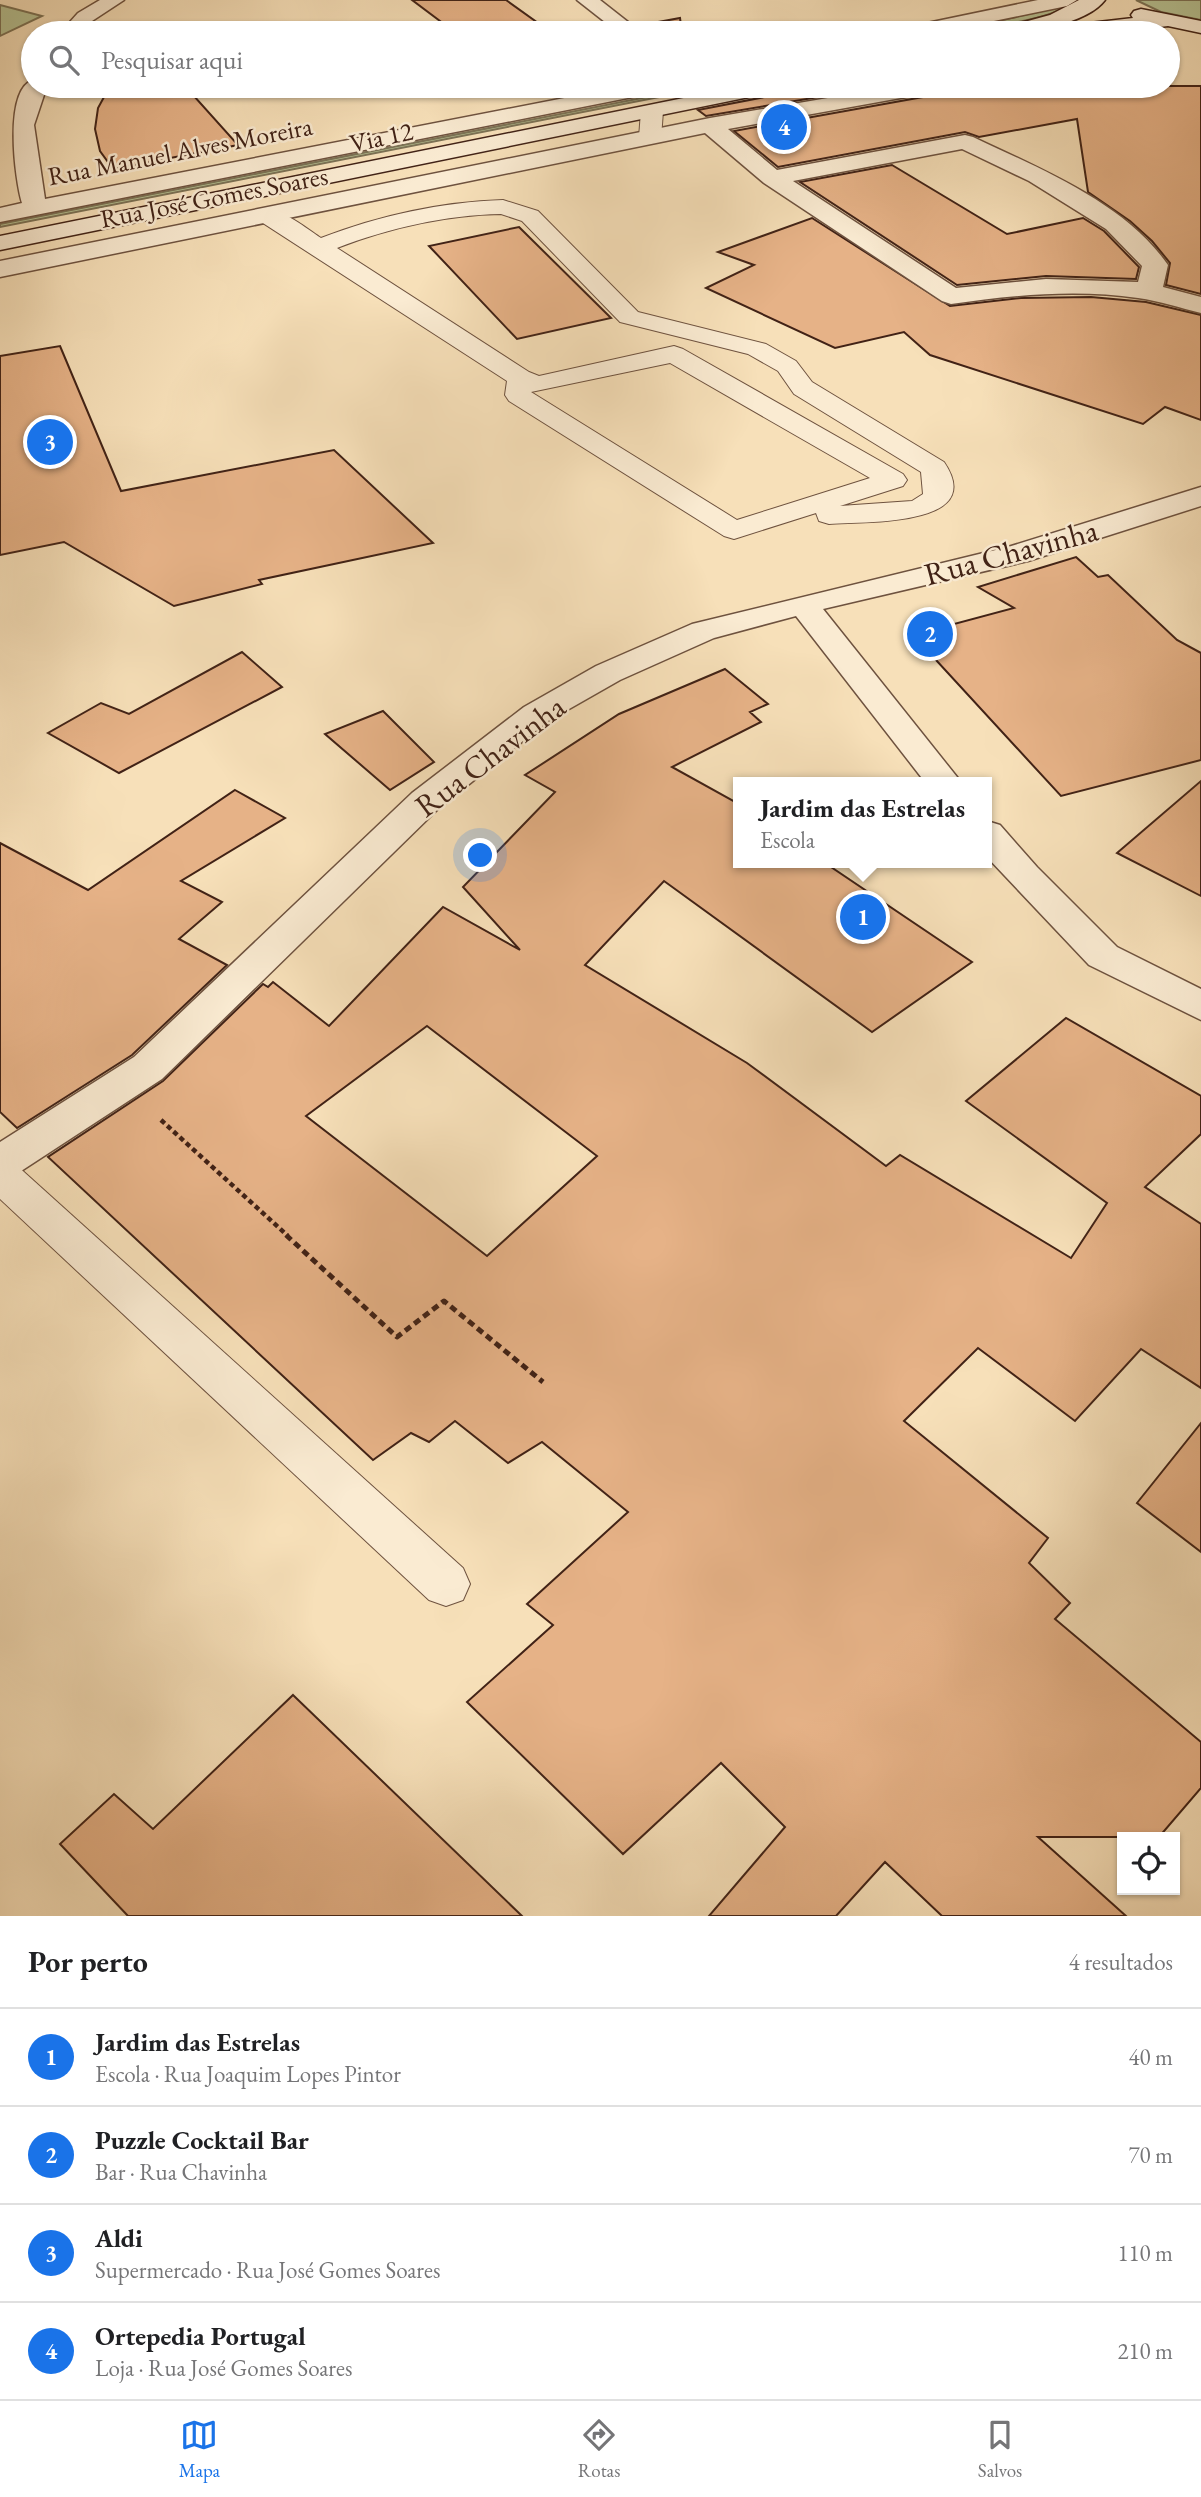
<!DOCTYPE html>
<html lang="pt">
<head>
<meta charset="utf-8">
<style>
  body { margin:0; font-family:"EB Garamond",serif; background:#f2f2f2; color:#202124 }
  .controls { position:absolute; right:21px; bottom:21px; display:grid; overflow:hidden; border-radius:0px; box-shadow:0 2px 5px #0004 }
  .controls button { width:63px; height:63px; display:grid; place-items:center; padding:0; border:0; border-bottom:2px solid #e0e0e0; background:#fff; color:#202124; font:35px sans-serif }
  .you { position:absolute; left:481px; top:856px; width:24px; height:24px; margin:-18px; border:5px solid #fff; border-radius:50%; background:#1a73e8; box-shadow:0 0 0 10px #1a73e833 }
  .badge { display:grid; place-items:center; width:46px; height:46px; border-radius:50%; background:#1a73e8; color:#fff; font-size:23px; font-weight:700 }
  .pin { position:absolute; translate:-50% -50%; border:4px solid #fff; box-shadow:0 2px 7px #0006 }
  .popup { position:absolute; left:733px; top:777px; width:259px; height:91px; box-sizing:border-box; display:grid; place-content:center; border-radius:0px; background:#fff; filter:drop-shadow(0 2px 5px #0005); font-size:23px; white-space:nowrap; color:#757577 }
  .popup b { font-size:26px; color:#202124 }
  .popup::after { content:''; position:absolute; left:50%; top:100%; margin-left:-14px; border:14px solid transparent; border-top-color:#fff }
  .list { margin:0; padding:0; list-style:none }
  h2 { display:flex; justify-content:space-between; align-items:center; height:91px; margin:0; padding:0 28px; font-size:30px }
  h2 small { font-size:23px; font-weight:400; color:#757577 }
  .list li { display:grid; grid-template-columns:46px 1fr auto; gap:21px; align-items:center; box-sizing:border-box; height:98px; padding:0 28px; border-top:2px solid #e0e0e0 }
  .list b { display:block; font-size:26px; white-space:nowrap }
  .list p { margin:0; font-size:23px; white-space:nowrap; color:#757577 }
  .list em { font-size:23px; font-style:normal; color:#757577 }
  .icon { flex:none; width:38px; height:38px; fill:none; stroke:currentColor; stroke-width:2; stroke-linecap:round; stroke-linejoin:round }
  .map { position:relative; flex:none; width:1201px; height:1916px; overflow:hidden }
  .search { position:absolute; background:#fff; box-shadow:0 2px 5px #0004; left:21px; right:21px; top:21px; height:77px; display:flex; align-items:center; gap:18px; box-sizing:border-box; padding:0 24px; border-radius:38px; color:#757577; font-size:26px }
  .sheet { height:483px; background:#fff }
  nav { display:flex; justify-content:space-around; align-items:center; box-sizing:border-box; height:98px; border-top:2px solid #e0e0e0; background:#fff; font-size:19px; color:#757577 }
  nav a { display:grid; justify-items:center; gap:4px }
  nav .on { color:#1a73e8 }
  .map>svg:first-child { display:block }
  .green { fill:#b7c394; stroke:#7c7255; stroke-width:2 }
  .building { fill:#e6b287; stroke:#412216; stroke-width:2; fill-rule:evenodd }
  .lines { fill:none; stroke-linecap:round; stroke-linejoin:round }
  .service-casing { stroke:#6e523f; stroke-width:2 }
  .minor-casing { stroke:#6e523f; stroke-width:3 }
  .secondary-casing { stroke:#412216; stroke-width:3 }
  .path-far1 { stroke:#412216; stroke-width:4.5; stroke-dasharray:5 3.5; stroke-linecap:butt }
  .path { stroke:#412216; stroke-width:5; stroke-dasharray:7 4.5; stroke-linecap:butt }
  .service { fill:#faebd2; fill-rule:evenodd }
  .minor { fill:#faebd2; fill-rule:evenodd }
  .secondary { fill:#faebd2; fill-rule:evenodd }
  .labels { text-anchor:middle; stroke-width:5; stroke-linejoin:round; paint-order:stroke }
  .far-street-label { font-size:26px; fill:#412216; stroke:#faebd2 }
  .street-label { font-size:32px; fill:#412216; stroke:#faebd2 }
</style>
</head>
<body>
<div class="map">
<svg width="1201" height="1916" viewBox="0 0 1201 1916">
  <rect width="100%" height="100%" fill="#f7e0b9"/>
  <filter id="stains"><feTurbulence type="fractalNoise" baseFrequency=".00286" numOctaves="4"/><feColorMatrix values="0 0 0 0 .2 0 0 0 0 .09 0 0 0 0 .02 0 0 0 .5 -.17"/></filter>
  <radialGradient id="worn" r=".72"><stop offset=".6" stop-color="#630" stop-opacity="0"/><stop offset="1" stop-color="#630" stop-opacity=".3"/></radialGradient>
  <g class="green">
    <polygon points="1136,0 1201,0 1201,20 1161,12"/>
    <polygon points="0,5 42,16 0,36"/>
    <path d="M1065 6C1056 18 963 33 943 33Z"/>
    <polygon points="703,86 715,86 0,227 0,224"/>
  </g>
  <g class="building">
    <polygon points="412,0 506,0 552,33 456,33"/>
    <polygon points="680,18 682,33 644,33 637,26"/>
    <polygon points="110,86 185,86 238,145 113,169 100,151 95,129 98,108"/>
    <polygon points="686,86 731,86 682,96 671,87"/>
    <polygon points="787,86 884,86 706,116 698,110 775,95"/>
    <polygon points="947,86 1201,86 1201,294 1166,285 1170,263 1152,241 1130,221 1088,192 1077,119 979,137 965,132 778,167 734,131 934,95"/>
    <polygon points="892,165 1007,234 1083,218 1104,231 1139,267 1136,279 1046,276 957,285 800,182"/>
    <polygon points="812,218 950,306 1021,298 1091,297 1146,302 1201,315 1201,420 1165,407 1143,424 930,355 904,332 835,348 706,288 754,265 718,252"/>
    <polygon points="519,227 611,318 517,339 429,246"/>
    <polygon points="60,346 121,491 334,450 433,543 259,580 262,584 174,606 64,542 0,555 0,356"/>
    <polygon points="1076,557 1098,577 1108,575 1177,640 1201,653 1201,760 1061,796 913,635 1014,608 978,587"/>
    <polygon points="242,652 282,687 119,773 48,733 101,703 129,714"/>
    <path d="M725 669 768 704 750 712 761 722 672 767 739 804V863H825L972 962 872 1032 664 881 585 965 747 1063 886 1166 900 1155 1071 1258 1107 1203 966 1101 1066 1018 1201 1096V1134L1145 1187 1201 1224V1388L1141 1349 1075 1421 978 1348 904 1421 1048 1538 1029 1563 1070 1603 1055 1619 1201 1742V1788L1159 1837H1038L1126 1916H942L885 1862 836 1916H709L785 1827 721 1763 623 1854 467 1702 553 1625 527 1604 628 1512 542 1442 508 1463 455 1421 429 1442 411 1433 373 1460 48 1157 163 1081 263 984 268 987 273 982 329 1026 443 907 520 950 463 887 555 792 525 775 619 714ZM427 1026 597 1156 487 1256 306 1116Z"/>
    <polygon points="383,711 434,762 390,790 325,734"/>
    <polygon points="1201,781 1201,896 1117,853"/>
    <polygon points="235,790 285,818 181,881 222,902 179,939 227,965 132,1055 17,1128 0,1112 0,843 88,890"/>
    <polygon points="1201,1423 1201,1552 1137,1503"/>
    <polygon points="293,1695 522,1916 128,1916 60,1844 114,1794 153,1829"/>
  </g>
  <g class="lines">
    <g class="service-casing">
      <g id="service">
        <polygon points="652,105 663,111 661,138 650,144 639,138 641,111"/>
        <path d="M503 200 538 211 638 312 766 344 796 361 812 382 944 462C989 528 862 521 829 524L819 521 816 513 734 539 724 536 509 401 505 395 507 381 252 216 256 211C279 205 303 226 321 238 378 216 442 202 503 200ZM501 214 522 221 620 322 748 354 778 371 794 394 921 472 923 494 912 501 840 506 903 486 907 480 903 474 683 349 674 346 539 376 529 372 337 248C389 228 446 215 501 214ZM670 363 870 478 737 520 531 392Z"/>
        <polygon points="0,1158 14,1163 463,1568 470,1584 463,1600 446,1606 429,1600 0,1199"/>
      </g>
    </g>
    <g class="minor-casing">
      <g id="minor">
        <polygon points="100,0 124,0 92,21 81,33 60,33 78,13"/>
        <polygon points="577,0 600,0 642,33 619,33"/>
        <polygon points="1038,0 1077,0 1067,6 936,33 898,33 908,27"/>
        <path d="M33 80V86H47L34 125 45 199 626 86H669L658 92 0 222V208L22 203C15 180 3 90 33 80Z"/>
        <path d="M898 86H945L934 92 728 129 777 170 965 135 973 137C1040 169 1124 202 1168 265L1163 287 1201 297V313C1180 308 1160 301 1138 298 1076 289 1013 295 951 304L942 301 764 183 705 133 0 277V261L710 118ZM962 149 1029 181 1106 229 1142 266 1138 282 1046 279 956 288 793 181Z"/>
        <polygon points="1201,487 1201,506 1028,561 823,609 961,782 925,782 796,616 714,638 620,680 548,721 438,809 162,1079 15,1175 0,1179 0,1142 134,1057 412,793 524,707 596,666 692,624 1008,547"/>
        <polygon points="987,821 1000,825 1037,867 1117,947 1201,989 1201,1020 1089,965 987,857"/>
      </g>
    </g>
    <g class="secondary-casing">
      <g id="secondary">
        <path d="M1079 0H1105C1086 25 1024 34 995 33L998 29 1050 15Z"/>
        <polygon points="1141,9 1201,21 1201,33 1168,26 1109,33 1045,33 1055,27 1133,18 1131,15 1134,11"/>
        <polygon points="743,86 785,86 774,92 0,250 0,236"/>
      </g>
    </g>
    <polyline class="path-far1" points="161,1120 288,1236"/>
    <polyline class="path" points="286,1235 397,1337 444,1301 543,1382"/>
    <use href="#service" class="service"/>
    <use href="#minor" class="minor"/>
    <use href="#secondary" class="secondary"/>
  </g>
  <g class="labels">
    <g class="far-street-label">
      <text transform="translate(381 137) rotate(-12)" y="9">Via 12</text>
      <text transform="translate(180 151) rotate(-11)" y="9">Rua Manuel Alves Moreira</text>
      <text transform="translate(214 197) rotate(-11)" y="9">Rua José Gomes Soares</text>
    </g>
    <g class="street-label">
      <text transform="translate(1011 552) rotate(-15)" y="11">Rua Chavinha</text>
      <text transform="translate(490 756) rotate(-37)" y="11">Rua Chavinha</text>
    </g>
  </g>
  <rect width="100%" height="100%" filter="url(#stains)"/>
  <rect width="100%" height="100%" fill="url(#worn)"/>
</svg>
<div class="controls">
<button><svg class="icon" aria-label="locate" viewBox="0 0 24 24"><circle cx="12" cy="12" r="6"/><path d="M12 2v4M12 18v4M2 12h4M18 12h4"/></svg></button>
</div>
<div class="you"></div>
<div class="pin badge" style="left:863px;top:917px">1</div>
<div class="popup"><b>Jardim das Estrelas</b>Escola</div>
<div class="pin badge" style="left:930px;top:634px">2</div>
<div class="pin badge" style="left:50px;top:442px">3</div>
<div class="pin badge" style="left:784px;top:127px">4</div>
<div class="search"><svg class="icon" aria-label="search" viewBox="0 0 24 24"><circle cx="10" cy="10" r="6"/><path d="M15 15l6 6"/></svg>Pesquisar aqui</div>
</div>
<section class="sheet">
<h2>Por perto<small>4 resultados</small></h2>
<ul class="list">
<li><span class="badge">1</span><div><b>Jardim das Estrelas</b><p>Escola · Rua Joaquim Lopes Pintor</p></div><em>40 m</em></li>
<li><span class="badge">2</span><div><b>Puzzle Cocktail Bar</b><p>Bar · Rua Chavinha</p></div><em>70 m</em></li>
<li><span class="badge">3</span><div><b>Aldi</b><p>Supermercado · Rua José Gomes Soares</p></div><em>110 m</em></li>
<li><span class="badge">4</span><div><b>Ortepedia Portugal</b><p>Loja · Rua José Gomes Soares</p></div><em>210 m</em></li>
</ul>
</section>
<nav>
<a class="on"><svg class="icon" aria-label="map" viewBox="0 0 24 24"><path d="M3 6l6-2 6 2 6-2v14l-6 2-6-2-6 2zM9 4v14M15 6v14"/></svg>Mapa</a>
<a><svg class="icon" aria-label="directions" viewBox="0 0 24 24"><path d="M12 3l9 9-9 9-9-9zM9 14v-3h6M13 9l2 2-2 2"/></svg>Rotas</a>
<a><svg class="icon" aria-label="saved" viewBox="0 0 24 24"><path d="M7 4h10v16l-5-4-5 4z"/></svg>Salvos</a>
</nav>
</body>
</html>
